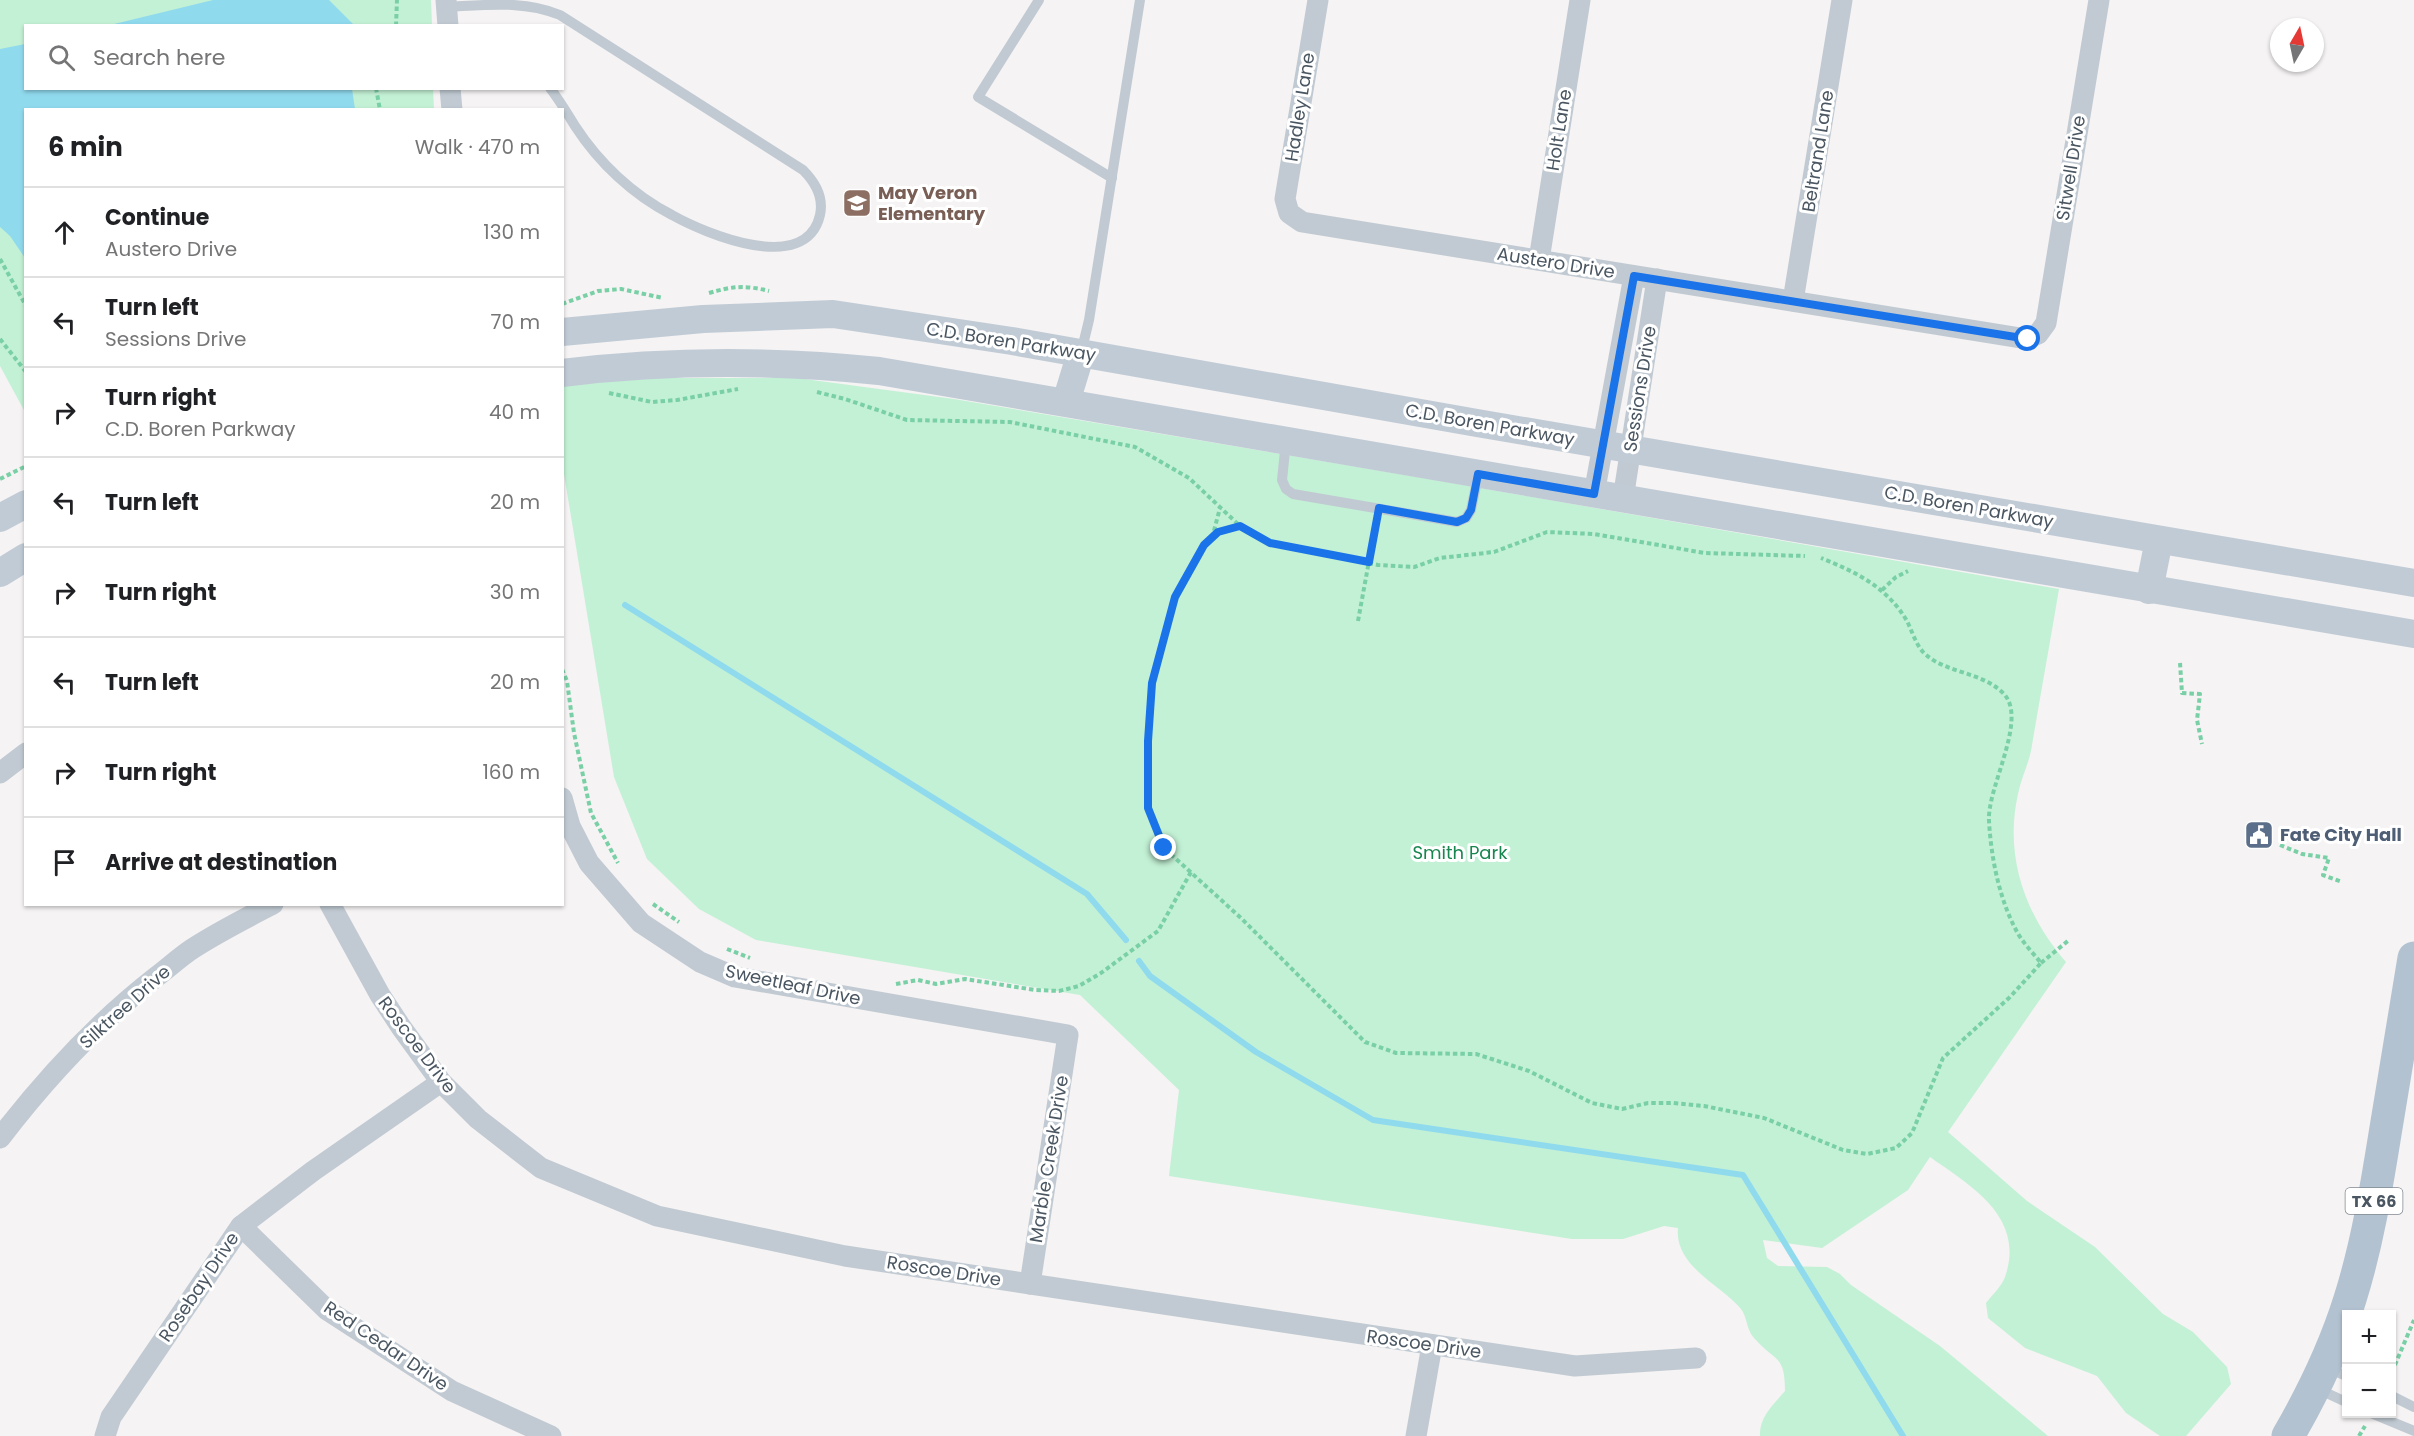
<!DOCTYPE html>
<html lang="en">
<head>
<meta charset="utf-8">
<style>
  body { margin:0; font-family:Poppins,sans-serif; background:#f6f6f6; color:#202124 }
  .controls { position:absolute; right:18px; bottom:18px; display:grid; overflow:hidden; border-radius:0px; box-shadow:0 2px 4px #0004 }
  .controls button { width:54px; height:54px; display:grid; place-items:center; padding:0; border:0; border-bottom:2px solid #e0e0e0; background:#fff; color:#202124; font:30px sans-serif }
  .compass { position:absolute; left:2270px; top:18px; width:54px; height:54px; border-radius:50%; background:#fff; box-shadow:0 2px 4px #0004; rotate:9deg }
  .stop { position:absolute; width:18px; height:18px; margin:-14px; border:4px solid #1a73e8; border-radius:50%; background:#fff }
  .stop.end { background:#1a73e8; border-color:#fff; box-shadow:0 2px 6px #0008 }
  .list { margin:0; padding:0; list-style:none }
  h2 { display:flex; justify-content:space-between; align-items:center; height:78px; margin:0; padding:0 24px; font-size:26px }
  h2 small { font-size:20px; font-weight:400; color:#757577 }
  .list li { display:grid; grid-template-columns:39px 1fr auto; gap:18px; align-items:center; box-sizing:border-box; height:90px; padding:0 24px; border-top:2px solid #e0e0e0 }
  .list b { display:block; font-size:22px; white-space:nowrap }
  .list p { margin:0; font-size:20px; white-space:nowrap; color:#757577 }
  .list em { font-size:20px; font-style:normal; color:#757577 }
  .icon { flex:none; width:33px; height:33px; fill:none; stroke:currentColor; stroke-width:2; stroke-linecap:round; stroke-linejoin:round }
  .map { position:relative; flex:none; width:2414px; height:1436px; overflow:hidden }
  .search { position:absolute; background:#fff; box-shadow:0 2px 4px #0004; left:24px; top:24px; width:540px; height:66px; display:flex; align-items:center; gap:15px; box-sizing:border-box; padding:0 21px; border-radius:0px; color:#757577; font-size:22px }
  .panel { position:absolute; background:#fff; box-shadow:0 2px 4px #0004; left:24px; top:108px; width:540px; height:798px; border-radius:0px }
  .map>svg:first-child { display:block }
  .green { fill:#c3f1d5 }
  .water { fill:#90daee }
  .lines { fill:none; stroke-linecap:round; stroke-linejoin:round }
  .stream { stroke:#90daee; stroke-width:6 }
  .path { stroke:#7ad0a6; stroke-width:4; stroke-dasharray:4.5 3; stroke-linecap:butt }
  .lane { stroke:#c1cad2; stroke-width:10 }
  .street { stroke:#c1cad2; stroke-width:21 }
  .secondary { stroke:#c1cbd6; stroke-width:28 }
  .primary { stroke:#b3c2d1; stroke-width:33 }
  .route { stroke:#1a73e8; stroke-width:8 }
  .labels { text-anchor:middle; stroke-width:6; stroke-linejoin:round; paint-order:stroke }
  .shield { fill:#fff; stroke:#808990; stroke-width:1.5 }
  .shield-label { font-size:16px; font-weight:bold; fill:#4a5661 }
  .street-label { font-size:18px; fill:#4a5661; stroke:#fff }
  .education-label { font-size:18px; font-weight:bold; fill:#785e54; stroke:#fff; text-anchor:start }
  .service-label { font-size:18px; font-weight:bold; fill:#4e5e75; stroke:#fff; text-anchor:start }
  .park-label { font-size:18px; fill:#17864f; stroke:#fff }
</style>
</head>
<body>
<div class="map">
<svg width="2414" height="1436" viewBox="0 0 2414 1436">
  <rect width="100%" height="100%" fill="#f5f3f3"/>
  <g class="green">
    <polygon points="0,0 431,0 432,25 26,26 26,88 433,89 434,109 26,110 25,412 0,366"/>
    <path d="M642 378H797L954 399 1435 480 2059 589C2050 643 2040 697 2031 751 2028 765 2021 779 2018 794 2004 856 2025 915 2066 962L1948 1132 2027 1201 2095 1247 2163 1314 2193 1332 2227 1367 2231 1384 2186 1436H2160L2126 1413 2097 1376 2025 1348 1988 1318 1986 1303C1992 1295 2002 1286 2005 1277 2026 1217 1971 1186 1930 1157L1908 1190 1822 1248 1763 1240 1767 1258 1778 1266 1827 1267 1840 1274 1851 1285 1940 1346 2048 1436H1760C1759 1417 1773 1405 1785 1391 1785 1354 1775 1362 1754 1338 1746 1329 1747 1316 1741 1309 1721 1285 1674 1266 1678 1228L1664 1226 1623 1239H1572L1169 1176 1179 1090 1080 995 756 940 699 909 647 859 614 777 563 468 562 385Z"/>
  </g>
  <g class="water">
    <polygon points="213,0 329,0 354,25 110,25"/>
    <polygon points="25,44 26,88 352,89 355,109 26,110 25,258 10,236 0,227 0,49"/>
  </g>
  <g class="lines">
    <g class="stream">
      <polyline points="625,605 1087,894 1126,940"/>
      <polyline points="1139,961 1150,976 1256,1052 1373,1120 1743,1175 1903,1436"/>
    </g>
    <g class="path">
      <polyline points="396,26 397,0"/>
      <polyline points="376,88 380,110"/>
      <polyline points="0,259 26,306"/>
      <path d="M709 293C733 286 745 285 769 291"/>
      <polyline points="562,304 598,291 621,289 663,298"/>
      <polyline points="0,339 26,372"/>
      <path d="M817 392 845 399 907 420 1010 422 1135 447 1189 478 1240 526 1218 532 1204 545 1175 597 1152 683 1148 741V808L1164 848 1241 918 1365 1042 1396 1053 1476 1054 1529 1071 1592 1103 1622 1109 1648 1103H1673L1704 1106 1764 1118 1843 1150 1867 1154 1896 1148 1912 1133 1943 1058 2010 997 2041 963C2033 953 2022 942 2016 930 1999 898 1991 857 1989 821 1987 787 2028 720 2004 694 1982 671 1946 674 1924 653 1916 645 1912 631 1907 621 1887 587 1856 572 1821 558"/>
      <polyline points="609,393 652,402 677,400 738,389"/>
      <polyline points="0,479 26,466"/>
      <polyline points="1240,526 1270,543 1378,565 1414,567 1440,558 1494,552 1547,532 1594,534 1705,553 1805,556"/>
      <polyline points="1212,538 1220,508"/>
      <polyline points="1882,590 1896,577 1908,571"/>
      <polyline points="1358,621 1376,523"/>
      <polyline points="2180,663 2182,693 2200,694 2197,720 2202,744"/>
      <polyline points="562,669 567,681 574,733 591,813 618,863"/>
      <polyline points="2280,845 2302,854 2329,858 2323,875 2342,882"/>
      <polyline points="653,904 679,922"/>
      <polyline points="727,949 750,958"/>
      <polyline points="2041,963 2069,940"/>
      <polyline points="896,984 918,980 936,984 965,979 1035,990 1059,991 1079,986 1101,973 1158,931 1191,872"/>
      <polyline points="2392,1372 2414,1320"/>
      <polyline points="2359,1436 2365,1426"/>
    </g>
    <g class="lane">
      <polyline points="1039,0 978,97 1112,178"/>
      <path d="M447 7C486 5 524 0 560 15L803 170C815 182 824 197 820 215 806 276 706 234 672 215 633 195 599 163 575 126 567 113 560 101 550 88"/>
      <polyline points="1081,353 1089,320 1140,0"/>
      <polyline points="1286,441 1282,480 1286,489 1293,494 1457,522 1466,518 1471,510 1478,476"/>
      <polyline points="2328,1368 2346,1376"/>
      <polyline points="2318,1389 2346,1402"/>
      <polyline points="2392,1396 2414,1407"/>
      <polyline points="2373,1414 2414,1431"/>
    </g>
    <g class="street">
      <polyline points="446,0 448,26"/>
      <polyline points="1318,0 1285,199 1289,213 1302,222 2027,339 2038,334 2046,323 2099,0"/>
      <polyline points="450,88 452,110"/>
      <polyline points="1539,260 1580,0"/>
      <polyline points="1793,301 1842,0"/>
      <polyline points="1594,494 1634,276"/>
      <polyline points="1623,499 1657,279"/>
      <polyline points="0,773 26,753"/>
      <polyline points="562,798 570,826 589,863 641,923 700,962 735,977 1068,1035 1030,1284"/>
      <polyline points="330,904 380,995 401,1027 441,1082 478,1119 541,1168 657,1216 845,1256 1575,1366 1696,1358"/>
      <path d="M0 1138C46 1078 97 1023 156 977 168 968 180 957 192 949 218 932 246 918 273 904"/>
      <polyline points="241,1226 327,1310 452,1391 551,1436"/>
      <polyline points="105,1436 111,1417 241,1226 313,1171 441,1082"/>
      <polyline points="1416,1436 1432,1345"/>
    </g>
    <g class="secondary">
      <polyline points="562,332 703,319 833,314 1012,341 1477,423 2414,583"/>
      <path d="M562 373C668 360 773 360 879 371L2414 634"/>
      <polyline points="1066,402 1081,353"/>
      <polyline points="0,518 26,504"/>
      <polyline points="0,573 26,557"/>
      <polyline points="2149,590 2159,540"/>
    </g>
    <path class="primary" d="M2288 1436C2313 1393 2335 1347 2350 1299 2367 1245 2376 1190 2385 1134 2395 1076 2404 1017 2414 958"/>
  </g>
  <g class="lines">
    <polyline class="route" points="1164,848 1148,808 1148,741 1152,683 1175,597 1204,545 1218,532 1240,526 1270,543 1369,562 1379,508 1457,522 1466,518 1471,510 1478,474 1594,494 1634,276 2028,339"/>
  </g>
  <defs>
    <g id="school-square" transform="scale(1.5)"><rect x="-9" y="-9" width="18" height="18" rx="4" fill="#8d6e63" stroke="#fff"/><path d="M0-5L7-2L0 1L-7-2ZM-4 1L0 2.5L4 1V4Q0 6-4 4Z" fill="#fff"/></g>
    <g id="civic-square" transform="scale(1.5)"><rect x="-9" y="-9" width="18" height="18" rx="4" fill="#5c6f8a" stroke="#fff"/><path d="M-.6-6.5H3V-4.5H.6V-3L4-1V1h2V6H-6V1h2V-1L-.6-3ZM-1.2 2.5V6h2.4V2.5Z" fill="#fff"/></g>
  </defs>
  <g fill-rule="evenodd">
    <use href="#school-square" x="857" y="203"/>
    <use href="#civic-square" x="2259" y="835"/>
  </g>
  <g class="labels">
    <rect class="shield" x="2345.5" y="1188" width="57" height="26" rx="4.5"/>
    <g class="shield-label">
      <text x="2374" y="1207">TX 66</text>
    </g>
    <g class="street-label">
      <text transform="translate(1300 107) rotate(-81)" y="6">Hadley Lane</text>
      <text transform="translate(1559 130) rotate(-81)" y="6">Holt Lane</text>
      <text transform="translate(1818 151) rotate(-81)" y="6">Beltrand Lane</text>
      <text transform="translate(2071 168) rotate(-81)" y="6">Sitwell Drive</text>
      <text transform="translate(1556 263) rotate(9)" y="6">Austero Drive</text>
      <text transform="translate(1011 342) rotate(9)" y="6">C.D. Boren Parkway</text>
      <text transform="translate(1640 389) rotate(-81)" y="6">Sessions Drive</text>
      <text transform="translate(1490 425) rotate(10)" y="6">C.D. Boren Parkway</text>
      <text transform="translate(1969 507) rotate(10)" y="6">C.D. Boren Parkway</text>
      <text transform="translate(793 985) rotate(12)" y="6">Sweetleaf Drive</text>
      <text transform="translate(125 1007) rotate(-42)" y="6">Silktree Drive</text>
      <text transform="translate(417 1045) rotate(53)" y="6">Roscoe Drive</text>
      <text transform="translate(1049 1159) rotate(-81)" y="6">Marble Creek Drive</text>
      <text transform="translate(944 1271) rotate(9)" y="6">Roscoe Drive</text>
      <text transform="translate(199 1287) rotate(-56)" y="6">Rosebay Drive</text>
      <text transform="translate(1424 1344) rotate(8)" y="6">Roscoe Drive</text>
      <text transform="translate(386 1346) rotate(34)" y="6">Red Cedar Drive</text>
    </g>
    <g class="education-label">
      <text x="878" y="199">May Veron<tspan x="878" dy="21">Elementary</tspan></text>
    </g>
    <g class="service-label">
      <text x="2280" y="841">Fate City Hall</text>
    </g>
    <g class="park-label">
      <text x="1460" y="859">Smith Park</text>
    </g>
  </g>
</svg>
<div class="controls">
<button>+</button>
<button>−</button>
</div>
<svg class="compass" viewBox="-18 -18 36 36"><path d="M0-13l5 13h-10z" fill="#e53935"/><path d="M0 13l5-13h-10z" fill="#757577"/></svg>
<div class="stop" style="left:2028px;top:339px"></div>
<div class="stop end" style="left:1164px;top:848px"></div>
<div class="search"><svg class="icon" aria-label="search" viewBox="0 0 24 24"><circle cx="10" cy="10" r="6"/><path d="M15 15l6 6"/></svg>Search here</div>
<section class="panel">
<h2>6 min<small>Walk · 470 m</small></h2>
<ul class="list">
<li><svg class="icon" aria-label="ahead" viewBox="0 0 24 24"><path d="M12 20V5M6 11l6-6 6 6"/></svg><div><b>Continue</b><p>Austero Drive</p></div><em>130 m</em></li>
<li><svg class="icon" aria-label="left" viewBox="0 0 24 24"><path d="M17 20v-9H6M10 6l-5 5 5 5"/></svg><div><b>Turn left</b><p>Sessions Drive</p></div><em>70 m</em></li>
<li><svg class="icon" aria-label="right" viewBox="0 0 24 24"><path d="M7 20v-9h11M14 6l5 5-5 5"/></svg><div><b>Turn right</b><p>C.D. Boren Parkway</p></div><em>40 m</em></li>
<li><svg class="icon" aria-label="left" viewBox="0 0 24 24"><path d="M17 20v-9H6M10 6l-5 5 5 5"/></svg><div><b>Turn left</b></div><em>20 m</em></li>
<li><svg class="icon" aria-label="right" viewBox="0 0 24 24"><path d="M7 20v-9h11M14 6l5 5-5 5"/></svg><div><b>Turn right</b></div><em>30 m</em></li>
<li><svg class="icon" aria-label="left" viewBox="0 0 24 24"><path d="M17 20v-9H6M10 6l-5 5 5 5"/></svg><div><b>Turn left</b></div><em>20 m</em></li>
<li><svg class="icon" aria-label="right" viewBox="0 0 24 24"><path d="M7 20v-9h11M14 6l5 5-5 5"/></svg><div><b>Turn right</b></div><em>160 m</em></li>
<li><svg class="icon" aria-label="arrive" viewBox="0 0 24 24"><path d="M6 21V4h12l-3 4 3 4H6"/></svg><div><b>Arrive at destination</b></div></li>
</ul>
</section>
</div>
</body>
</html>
